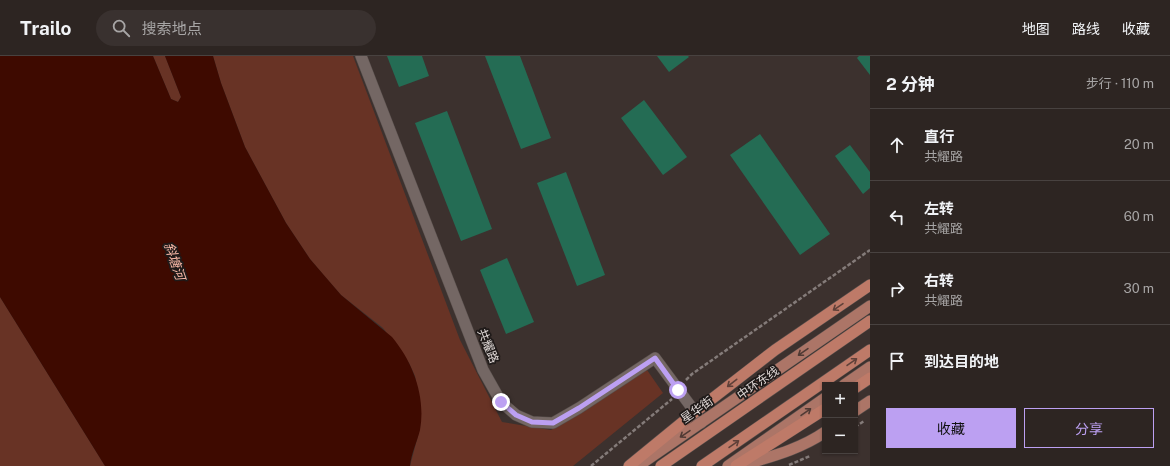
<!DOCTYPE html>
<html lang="zh">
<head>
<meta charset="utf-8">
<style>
  body { margin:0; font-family:"Public Sans","Noto Sans SC",sans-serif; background:#39312f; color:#f1f3f6 }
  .controls { position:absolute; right:12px; bottom:12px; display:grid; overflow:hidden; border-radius:0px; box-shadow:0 1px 3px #0004 }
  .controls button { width:36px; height:36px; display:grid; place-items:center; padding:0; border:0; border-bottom:1px solid #484240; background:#2d2522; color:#f1f3f6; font:20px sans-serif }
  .stop { position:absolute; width:12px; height:12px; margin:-9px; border:3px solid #bca0f2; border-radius:50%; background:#fff }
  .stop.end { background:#bca0f2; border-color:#fff; box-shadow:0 1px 4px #0008 }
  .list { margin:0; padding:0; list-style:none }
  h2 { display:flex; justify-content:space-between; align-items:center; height:52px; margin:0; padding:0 16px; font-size:17px }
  h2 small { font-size:13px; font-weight:400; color:#a7a5a5 }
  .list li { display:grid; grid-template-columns:26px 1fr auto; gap:12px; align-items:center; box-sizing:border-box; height:72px; padding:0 16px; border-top:1px solid #484240 }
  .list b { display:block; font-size:15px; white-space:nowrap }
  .list p { margin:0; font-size:13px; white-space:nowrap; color:#a7a5a5 }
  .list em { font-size:13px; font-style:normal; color:#a7a5a5 }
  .actions { display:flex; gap:8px; padding:12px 16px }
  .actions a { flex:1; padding:9px 0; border:1px solid #bca0f2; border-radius:0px; text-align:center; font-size:14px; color:#bca0f2 }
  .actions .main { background:#bca0f2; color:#111 }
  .icon { flex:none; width:22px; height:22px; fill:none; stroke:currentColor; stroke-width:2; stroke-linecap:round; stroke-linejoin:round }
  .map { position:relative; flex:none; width:870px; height:410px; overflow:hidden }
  header { display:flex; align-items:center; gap:24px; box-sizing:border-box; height:56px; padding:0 20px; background:#2d2522; border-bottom:1px solid #484240 }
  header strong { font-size:19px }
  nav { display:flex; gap:22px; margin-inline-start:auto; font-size:14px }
  .search { width:280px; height:36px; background:#39312f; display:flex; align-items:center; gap:10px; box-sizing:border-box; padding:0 14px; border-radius:22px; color:#a7a5a5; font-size:15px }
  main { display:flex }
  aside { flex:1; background:#2d2522 }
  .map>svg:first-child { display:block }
  .green { fill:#683325 }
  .water { fill:#3e0a00 }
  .building { fill:#246c54 }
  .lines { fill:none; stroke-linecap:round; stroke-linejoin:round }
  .tertiary-casing { stroke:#584f4c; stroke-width:12 }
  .primary-casing { stroke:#584f4c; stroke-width:12 }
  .trunk-casing { stroke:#584f4c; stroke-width:12 }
  .path { stroke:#847b79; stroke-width:2.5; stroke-dasharray:4 2; stroke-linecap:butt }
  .tertiary { stroke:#746764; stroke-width:11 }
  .primary { stroke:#ac7567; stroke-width:11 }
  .trunk { stroke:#be7a68; stroke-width:11 }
  .oneway { stroke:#5f4039 }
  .oneway2 { stroke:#503a34 }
  .route { stroke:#bca0f2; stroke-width:5 }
  .labels { text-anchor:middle; stroke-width:3.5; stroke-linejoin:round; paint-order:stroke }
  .street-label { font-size:12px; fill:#e0d9d7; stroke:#1f1a19 }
  .water-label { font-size:13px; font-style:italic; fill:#f5b5a4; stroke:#1f1a19 }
</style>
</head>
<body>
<header>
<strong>Trailo</strong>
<div class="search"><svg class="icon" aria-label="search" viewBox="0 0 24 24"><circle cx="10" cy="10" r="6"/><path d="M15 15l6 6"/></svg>搜索地点</div>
<nav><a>地图</a><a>路线</a><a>收藏</a></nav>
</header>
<main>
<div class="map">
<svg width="870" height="410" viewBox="0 0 870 410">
  <rect width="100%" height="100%" fill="#3c312e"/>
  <g class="green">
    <polygon points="153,0 165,0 181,41 178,46 171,43"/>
    <polygon points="213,0 353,0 460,284 502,366 551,374 647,314 663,337 573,410 410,410 420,372 421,355 415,320 409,307 383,272 341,239 327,223 310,203 286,167 245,91 221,27"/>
    <polygon points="0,241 105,410 0,410"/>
  </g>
  <path class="water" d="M0 0H153L171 43 178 46 181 41 165 0H213L221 27 245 91 286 167 310 203 341 239 392 281C413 306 426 341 420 374 417 386 411 398 410 410H105L0 241Z"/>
  <g class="building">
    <polygon points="387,0 422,0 429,20 399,31"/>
    <polygon points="485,0 520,0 551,82 521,93"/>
    <polygon points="657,0 688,0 689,1 669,16"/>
    <polygon points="859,0 870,0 870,19 857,2"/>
    <polygon points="644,44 687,101 663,119 621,62"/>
    <polygon points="447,55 492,173 461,185 415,67"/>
    <polygon points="760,78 830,178 800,199 730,99"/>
    <polygon points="850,89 870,116 870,132 863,138 835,100"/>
    <polygon points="566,116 605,219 577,230 537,127"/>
    <polygon points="507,202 534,266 506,278 480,214"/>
  </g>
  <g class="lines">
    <g class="tertiary-casing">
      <polyline id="tertiary" points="361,0 483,314 501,346 516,359 532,366 553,367 579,352 655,302 695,356 701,367"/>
    </g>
    <g class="primary-casing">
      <g id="primary">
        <polyline points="844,329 870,311"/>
        <polyline points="855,355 870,345"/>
        <polyline points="638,410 870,250"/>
        <polyline points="728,410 825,342"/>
        <path d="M740 410C769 401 799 394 825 376"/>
      </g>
    </g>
    <g class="trunk-casing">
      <g id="trunk">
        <polyline points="855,332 870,322"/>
        <polyline points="629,410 695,356 775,294 870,229"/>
        <polyline points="661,410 870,265"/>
        <polyline points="702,410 870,294"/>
        <polyline points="736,410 825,353"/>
      </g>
    </g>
    <g class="path">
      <polyline points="686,324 692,318 870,194"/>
      <polyline points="855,371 864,365"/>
      <polyline points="789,409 810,400"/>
      <polyline points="591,410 672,343"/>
    </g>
    <use href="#tertiary" class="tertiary"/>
    <use href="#primary" class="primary"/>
    <use href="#trunk" class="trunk"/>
  </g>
  <defs><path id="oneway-shaft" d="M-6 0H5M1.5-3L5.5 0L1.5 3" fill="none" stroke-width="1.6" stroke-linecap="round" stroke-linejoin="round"/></defs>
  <g class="oneway">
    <use href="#oneway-shaft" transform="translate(838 251) rotate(146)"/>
    <use href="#oneway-shaft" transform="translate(852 306) rotate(-35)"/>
    <use href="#oneway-shaft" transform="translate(732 327) rotate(142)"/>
    <use href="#oneway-shaft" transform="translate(734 388) rotate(-35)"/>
  </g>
  <g class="oneway2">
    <use href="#oneway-shaft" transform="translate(803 296) rotate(145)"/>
    <use href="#oneway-shaft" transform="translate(806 356) rotate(-35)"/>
    <use href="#oneway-shaft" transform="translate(685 378) rotate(146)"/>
  </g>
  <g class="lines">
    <polyline class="route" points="501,346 516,359 532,366 553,367 579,352 655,302 678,334"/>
  </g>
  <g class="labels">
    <g class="street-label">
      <text transform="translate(488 290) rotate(68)" y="4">共耀路</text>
      <text transform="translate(758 327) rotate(-35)" y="4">中环东线</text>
      <text transform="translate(697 354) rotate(-35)" y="4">星华街</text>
    </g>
    <g class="water-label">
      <text transform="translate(175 205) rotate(71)" y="5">斜塘河</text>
    </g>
  </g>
</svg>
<div class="controls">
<button>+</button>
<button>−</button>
</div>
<div class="stop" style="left:678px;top:334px"></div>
<div class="stop end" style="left:501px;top:346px"></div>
</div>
<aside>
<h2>2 分钟<small>步行 · 110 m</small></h2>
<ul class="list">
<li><svg class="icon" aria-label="ahead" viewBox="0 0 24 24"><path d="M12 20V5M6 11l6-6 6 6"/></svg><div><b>直行</b><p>共耀路</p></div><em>20 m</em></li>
<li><svg class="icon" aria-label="left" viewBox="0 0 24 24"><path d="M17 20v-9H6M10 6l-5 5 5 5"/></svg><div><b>左转</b><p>共耀路</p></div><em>60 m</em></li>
<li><svg class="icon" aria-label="right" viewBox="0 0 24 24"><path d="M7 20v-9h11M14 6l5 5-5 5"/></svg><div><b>右转</b><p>共耀路</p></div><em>30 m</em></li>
<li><svg class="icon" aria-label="arrive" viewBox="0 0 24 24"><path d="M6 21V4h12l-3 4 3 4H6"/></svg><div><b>到达目的地</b></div></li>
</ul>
<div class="actions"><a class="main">收藏</a><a>分享</a></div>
</aside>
</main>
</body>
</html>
